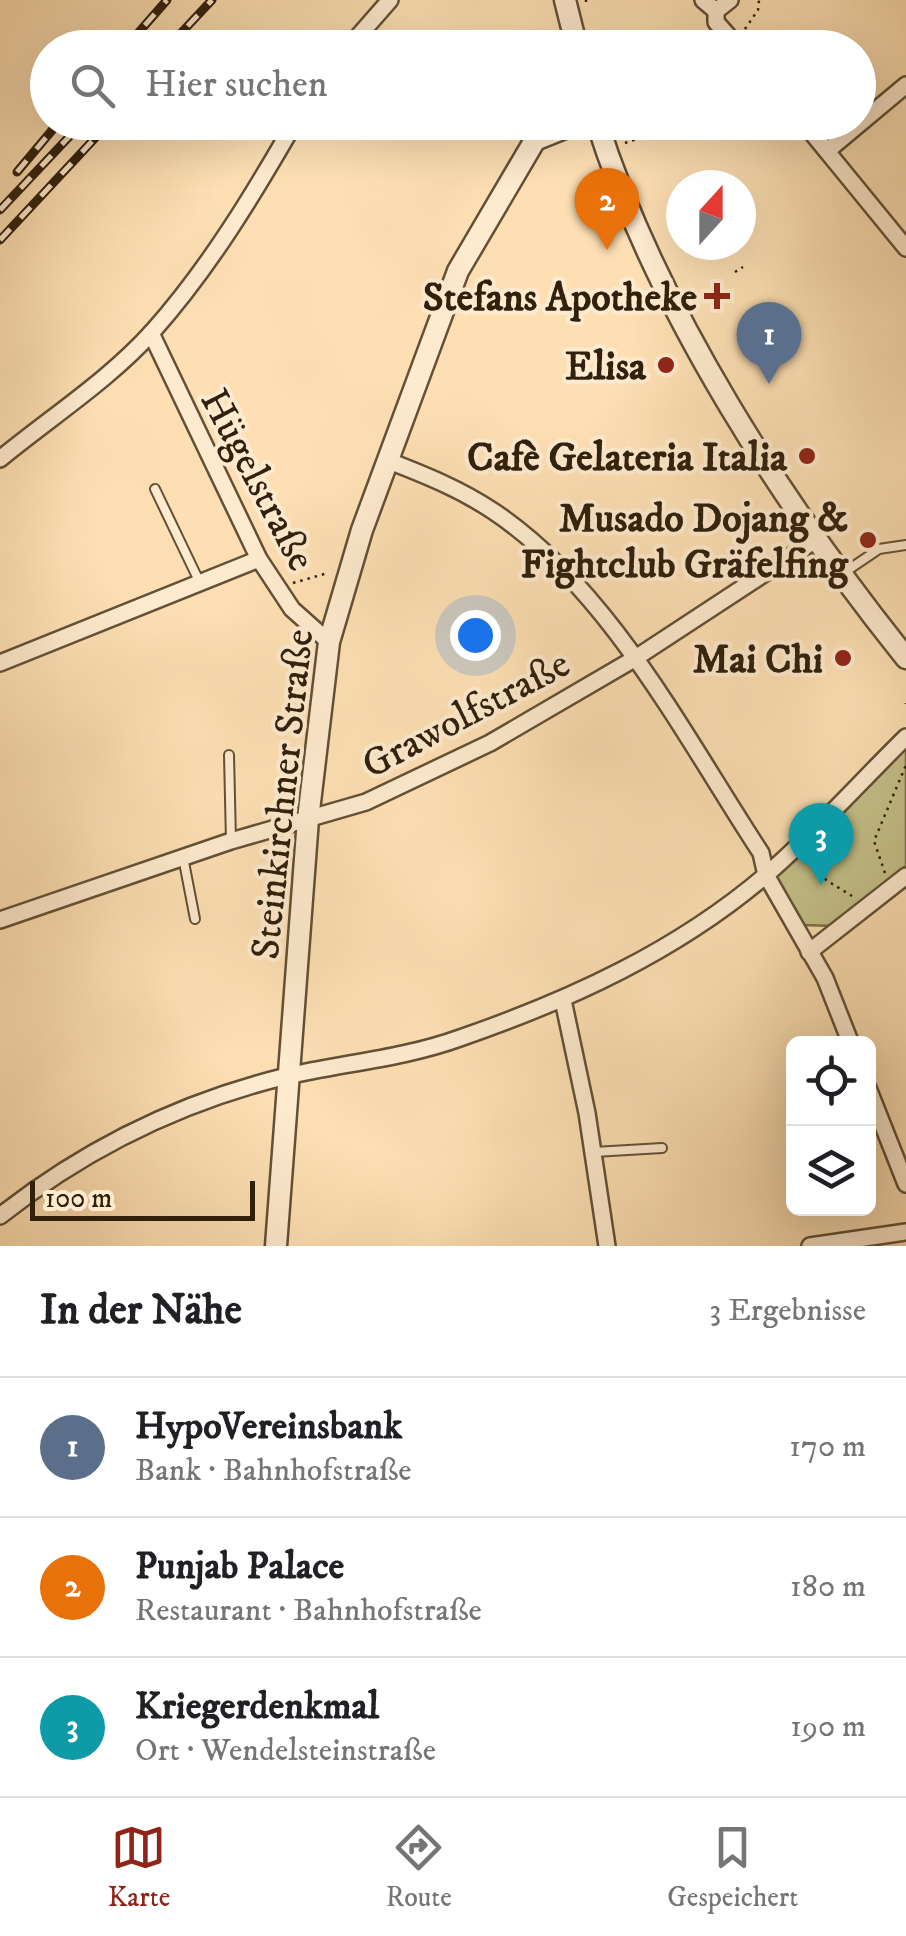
<!DOCTYPE html>
<html lang="de">
<head>
<meta charset="utf-8">
<style>
  body { margin:0; font-family:"IM FELL DW Pica",serif; background:#f6f6f6; color:#202124 }
  .controls { position:absolute; right:30px; bottom:30px; display:grid; overflow:hidden; border-radius:15px; box-shadow:0 10px 40px #0002 }
  .controls button { width:90px; height:90px; display:grid; place-items:center; padding:0; border:0; border-bottom:2px solid #e0e0e0; background:#fff; color:#202124; font:50px sans-serif }
  .compass { position:absolute; left:666px; top:170px; width:90px; height:90px; border-radius:50%; background:#fff; box-shadow:0 10px 40px #0002; rotate:21deg }
  .scale { position:absolute; left:30px; bottom:25px; width:225px; box-sizing:border-box; padding-left:10px; border:5px solid #30200c; border-top:0; font-size:28px; line-height:35px; white-space:nowrap; color:#30200c; -webkit-text-stroke:8px #feeace; paint-order:stroke }
  .you { position:absolute; left:475px; top:635px; width:35px; height:35px; margin:-25px; border:8px solid #fff; border-radius:50%; background:#1a73e8; box-shadow:0 0 0 15px #1a73e833 }
  .badge { display:grid; place-items:center; width:65px; height:65px; border-radius:50%; background:#8f2418; color:#fff; font-size:32px; font-weight:700 }
  .pin { position:absolute; translate:-50% -82px; filter:drop-shadow(0 2px 5px #0008) }
  .pin::after { content:''; position:absolute; top:52px; width:35px; height:30px; background:inherit; clip-path:polygon(0 0,100% 0,50% 100%) }
  .list { margin:0; padding:0; list-style:none }
  h2 { display:flex; justify-content:space-between; align-items:center; height:130px; margin:0; padding:0 40px; font-size:42px }
  h2 small { font-size:32px; font-weight:400; color:#757577 }
  .list li { display:grid; grid-template-columns:65px 1fr auto; gap:30px; align-items:center; box-sizing:border-box; height:140px; padding:0 40px; border-top:2px solid #e0e0e0 }
  .list b { display:block; font-size:38px; white-space:nowrap }
  .list p { margin:0; font-size:32px; white-space:nowrap; color:#757577 }
  .list em { font-size:32px; font-style:normal; color:#757577 }
  .icon { flex:none; width:55px; height:55px; fill:none; stroke:currentColor; stroke-width:2; stroke-linecap:round; stroke-linejoin:round }
  .map { position:relative; flex:none; width:906px; height:1246px; overflow:hidden }
  .search { position:absolute; background:#fff; box-shadow:0 10px 40px #0002; left:30px; right:30px; top:30px; height:110px; display:flex; align-items:center; gap:25px; box-sizing:border-box; padding:0 35px; border-radius:55px; color:#757577; font-size:38px }
  .sheet { height:550px; background:#fff }
  nav { display:flex; justify-content:space-around; align-items:center; box-sizing:border-box; height:140px; border-top:2px solid #e0e0e0; background:#fff; font-size:28px; color:#757577 }
  nav a { display:grid; justify-items:center; gap:5px }
  nav .on { color:#8f2418 }
  .map>svg:first-child { display:block }
  .green { fill:#c4c089; stroke:#7a704a; stroke-width:2.5 }
  .lines { fill:none; stroke-linecap:round; stroke-linejoin:round }
  .service-casing { stroke:#635036; stroke-width:12 }
  .minor-casing { stroke:#635036; stroke-width:20 }
  .tertiary-casing { stroke:#635036; stroke-width:25 }
  .path { stroke:#30200c; stroke-width:2.5; stroke-dasharray:2.5 5; stroke-linecap:butt }
  .service { stroke:#feeace; stroke-width:8 }
  .minor { stroke:#feeace; stroke-width:15 }
  .tertiary { stroke:#feeace; stroke-width:20 }
  .rail-casing { stroke:#30200c; stroke-width:9 }
  .rail { stroke:#feeace; stroke-width:5; stroke-dasharray:15; stroke-linecap:butt }
  .poi-dot { fill:#8f2418; stroke:#feeace; stroke-width:4 }
  .labels { text-anchor:middle; stroke-width:8; stroke-linejoin:round; paint-order:stroke }
  .poi-label { font-size:40px; font-weight:bold; fill:#30200c; stroke:#feeace; text-anchor:end }
  .street-label { font-size:40px; fill:#30200c; stroke:#feeace }
</style>
</head>
<body>
<div class="map">
<svg width="906" height="1246" viewBox="0 0 906 1246">
  <rect width="100%" height="100%" fill="#fddfb3"/>
  <filter id="stains"><feTurbulence type="fractalNoise" baseFrequency=".002" numOctaves="4"/><feColorMatrix values="0 0 0 0 .2 0 0 0 0 .09 0 0 0 0 .02 0 0 0 .5 -.17"/></filter>
  <radialGradient id="worn" r=".72"><stop offset=".6" stop-color="#630" stop-opacity="0"/><stop offset="1" stop-color="#630" stop-opacity=".3"/></radialGradient>
  <polygon class="green" points="906,742 906,866 836,926 802,925 775,876"/>
  <g class="lines">
    <g class="service-casing">
      <g id="service">
        <polyline points="155,489 200,583"/>
        <polyline points="845,572 879,549 906,545"/>
        <polyline points="229,755 231,841"/>
        <polyline points="183,857 195,919"/>
        <polyline points="594,1152 662,1148"/>
      </g>
    </g>
    <g class="minor-casing">
      <g id="minor">
        <polyline points="703,0 716,11 730,0"/>
        <polyline points="716,11 716,22 739,48"/>
        <polyline points="348,48 390,0"/>
        <polyline points="803,122 906,248"/>
        <polyline points="827,151 906,85"/>
        <polyline points="151,333 259,559 292,609 329,642"/>
        <path d="M0 459C51 417 109 380 153 331 209 268 253 195 295 122"/>
        <path d="M389 461C425 475 460 489 493 511 609 588 686 739 761 853L766 875 825 978 851 1044"/>
        <polyline points="0,663 259,559"/>
        <polyline points="0,920 231,841 366,802 490,743 634,659 817,539"/>
        <polyline points="809,952 906,876"/>
        <polyline points="563,1000 587,1113 607,1246"/>
        <polyline points="868,1088 906,1184"/>
        <path d="M0 1216C85 1149 178 1103 283 1077 342 1063 402 1059 460 1038 570 1000 677 951 766 875 815 833 860 782 906 737"/>
        <polyline points="810,1246 906,1232"/>
      </g>
    </g>
    <g class="tertiary-casing">
      <g id="tertiary">
        <polyline points="565,0 577,48"/>
        <path d="M597 122C656 309 784 506 906 658"/>
        <polyline points="276,1246 308,819 329,642 362,530 458,271 535,140 580,122"/>
      </g>
    </g>
    <g class="path">
      <polyline points="586,0 586,2"/>
      <polyline points="745,29 758,10 759,0"/>
      <polyline points="625,143 686,122"/>
      <polyline points="735,272 743,267"/>
      <polyline points="293,583 328,573"/>
      <polyline points="906,703 906,704"/>
      <polyline points="811,852 826,880 852,896"/>
      <polyline points="885,873 874,841 906,765"/>
    </g>
    <use href="#service" class="service"/>
    <use href="#minor" class="minor"/>
    <use href="#tertiary" class="tertiary"/>
    <g class="rail-casing">
      <g id="rail">
        <polyline points="125,48 167,0"/>
        <polyline points="167,48 212,0"/>
        <polyline points="17,172 59,122"/>
        <polyline points="0,210 83,122"/>
        <polyline points="0,240 110,122"/>
      </g>
    </g>
    <use href="#rail" class="rail"/>
  </g>
  <g class="poi-dot">
    <path d="M712 281h10v10h10v10h-10v10h-10v-10h-10v-10h10z"/>
    <circle cx="666" cy="365" r="10"/>
    <circle cx="807" cy="456" r="10"/>
    <circle cx="868" cy="540" r="10"/>
    <circle cx="843" cy="658" r="10"/>
  </g>
  <g class="labels">
    <g class="poi-label">
      <text x="697" y="310">Stefans Apotheke</text>
      <text x="646" y="379">Elisa</text>
      <text x="787" y="470">Cafè Gelateria Italia</text>
      <text x="848" y="531">Musado Dojang &amp;<tspan x="848" dy="46">Fightclub Gräfelfing</tspan></text>
      <text x="823" y="672">Mai Chi</text>
    </g>
    <g class="street-label">
      <text transform="translate(259 479) rotate(62)" y="14">Hügelstraße</text>
      <text transform="translate(465 713) rotate(-28)" y="14">Grawolfstraße</text>
      <text transform="translate(281 794) rotate(-84)" y="14">Steinkirchner Straße</text>
    </g>
  </g>
  <rect width="100%" height="100%" filter="url(#stains)"/>
  <rect width="100%" height="100%" fill="url(#worn)"/>
</svg>
<div class="controls">
<button><svg class="icon" aria-label="locate" viewBox="0 0 24 24"><circle cx="12" cy="12" r="6"/><path d="M12 2v4M12 18v4M2 12h4M18 12h4"/></svg></button>
<button><svg class="icon" aria-label="layers" viewBox="0 0 24 24"><path d="M12 4l9 5-9 5-9-5zM3 14l9 5 9-5"/></svg></button>
</div>
<svg class="compass" viewBox="-18 -18 36 36"><path d="M0-13l5 13h-10z" fill="#e53935"/><path d="M0 13l5-13h-10z" fill="#757577"/></svg>
<div class="scale">100 m</div>
<div class="you"></div>
<div class="pin badge" style="left:769px;top:384px;background:#5c6f8a">1</div>
<div class="pin badge" style="left:607px;top:250px;background:#e8710a">2</div>
<div class="pin badge" style="left:821px;top:885px;background:#0f9aa8">3</div>
<div class="search"><svg class="icon" aria-label="search" viewBox="0 0 24 24"><circle cx="10" cy="10" r="6"/><path d="M15 15l6 6"/></svg>Hier suchen</div>
</div>
<section class="sheet">
<h2>In der Nähe<small>3 Ergebnisse</small></h2>
<ul class="list">
<li><span class="badge" style="background:#5c6f8a">1</span><div><b>HypoVereinsbank</b><p>Bank · Bahnhofstraße</p></div><em>170 m</em></li>
<li><span class="badge" style="background:#e8710a">2</span><div><b>Punjab Palace</b><p>Restaurant · Bahnhofstraße</p></div><em>180 m</em></li>
<li><span class="badge" style="background:#0f9aa8">3</span><div><b>Kriegerdenkmal</b><p>Ort · Wendelsteinstraße</p></div><em>190 m</em></li>
</ul>
</section>
<nav>
<a class="on"><svg class="icon" aria-label="map" viewBox="0 0 24 24"><path d="M3 6l6-2 6 2 6-2v14l-6 2-6-2-6 2zM9 4v14M15 6v14"/></svg>Karte</a>
<a><svg class="icon" aria-label="directions" viewBox="0 0 24 24"><path d="M12 3l9 9-9 9-9-9zM9 14v-3h6M13 9l2 2-2 2"/></svg>Route</a>
<a><svg class="icon" aria-label="saved" viewBox="0 0 24 24"><path d="M7 4h10v16l-5-4-5 4z"/></svg>Gespeichert</a>
</nav>
</body>
</html>
